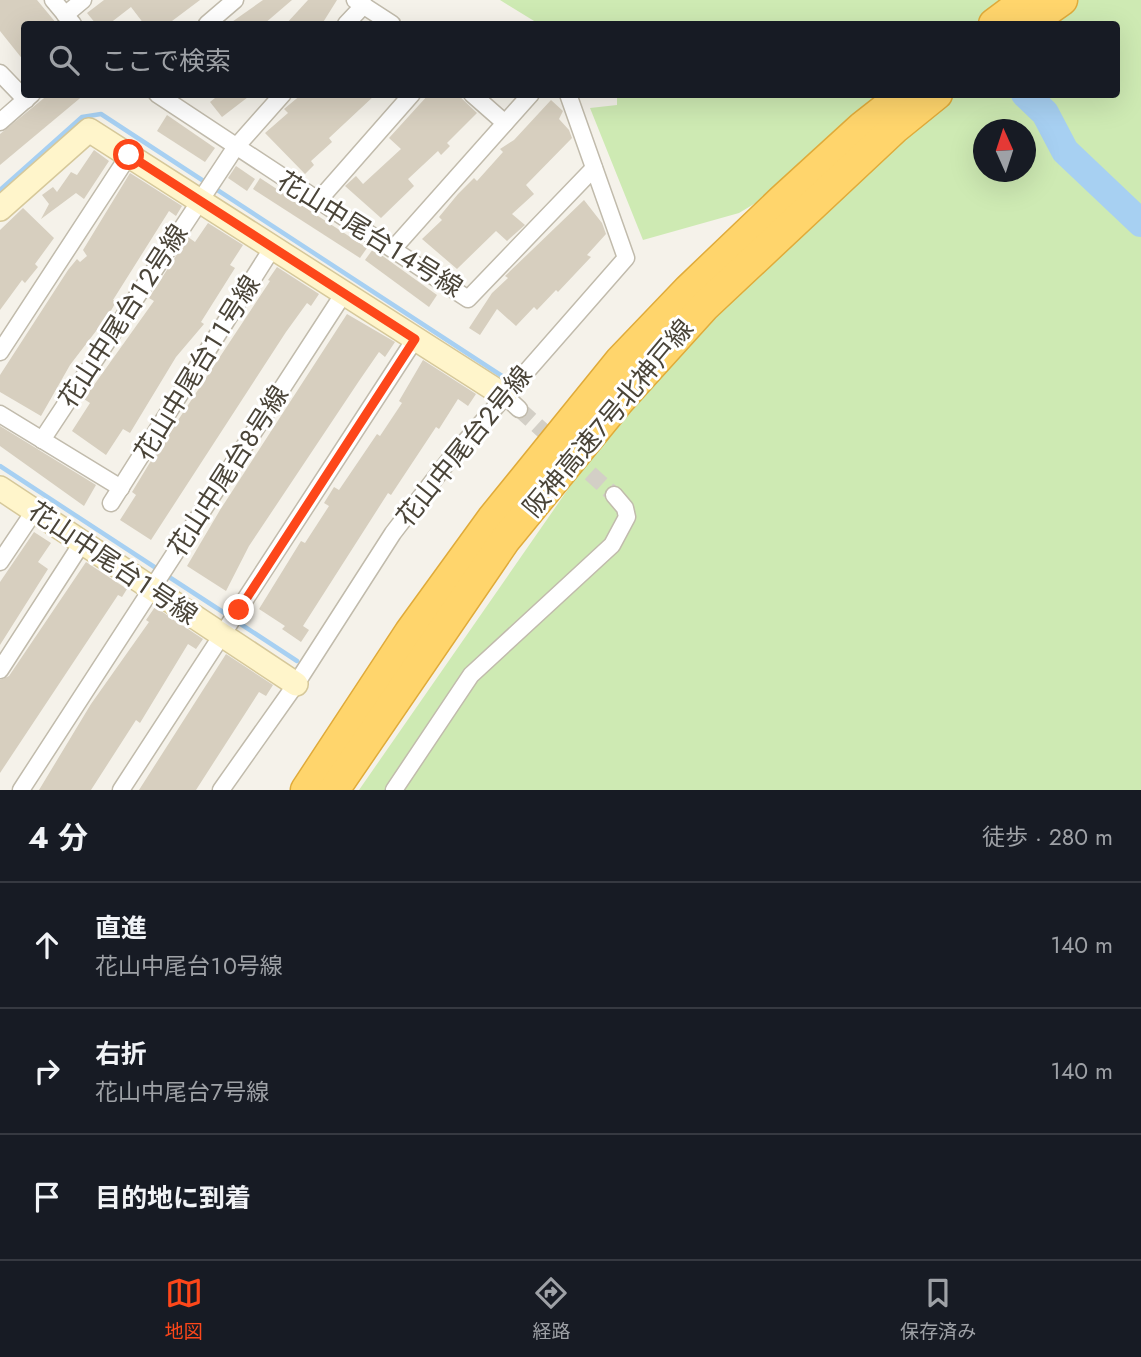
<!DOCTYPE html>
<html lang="ja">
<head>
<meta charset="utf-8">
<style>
  body { margin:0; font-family:Jost,"Noto Sans JP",sans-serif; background:#242831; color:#f1f3f6 }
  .compass { position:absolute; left:973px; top:119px; width:63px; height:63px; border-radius:50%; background:#171b24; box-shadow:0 7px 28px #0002; rotate:357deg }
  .stop { position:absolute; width:21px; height:21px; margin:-16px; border:5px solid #fd471a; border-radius:50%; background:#fff }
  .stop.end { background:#fd471a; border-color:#fff; box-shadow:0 2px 7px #0008 }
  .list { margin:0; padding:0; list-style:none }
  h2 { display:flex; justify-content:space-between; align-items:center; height:91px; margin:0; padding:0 28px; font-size:30px }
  h2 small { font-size:23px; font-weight:400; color:#9ea1a6 }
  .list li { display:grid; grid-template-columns:46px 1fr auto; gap:21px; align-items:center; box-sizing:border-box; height:126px; padding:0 28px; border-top:2px solid #363941 }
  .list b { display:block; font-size:26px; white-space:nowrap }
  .list p { margin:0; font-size:23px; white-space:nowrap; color:#9ea1a6 }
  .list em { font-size:23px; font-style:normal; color:#9ea1a6 }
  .icon { flex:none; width:38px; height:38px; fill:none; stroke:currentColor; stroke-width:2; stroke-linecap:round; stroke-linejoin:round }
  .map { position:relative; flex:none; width:1141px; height:790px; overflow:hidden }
  .search { position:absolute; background:#171b24; box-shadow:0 7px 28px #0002; left:21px; right:21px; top:21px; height:77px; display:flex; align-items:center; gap:18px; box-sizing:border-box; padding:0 24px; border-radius:7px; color:#9ea1a6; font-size:26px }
  .sheet { height:469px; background:#171b24 }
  nav { display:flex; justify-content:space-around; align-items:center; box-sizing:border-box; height:98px; border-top:2px solid #363941; background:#171b24; font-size:19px; color:#9ea1a6 }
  nav a { display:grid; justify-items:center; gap:4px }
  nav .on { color:#fd471a }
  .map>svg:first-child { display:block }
  .green { fill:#ceeab3; fill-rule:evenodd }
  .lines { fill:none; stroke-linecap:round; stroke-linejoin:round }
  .stream { stroke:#a7d0f2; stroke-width:4.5 }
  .river { stroke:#a7d0f2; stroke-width:28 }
  .building { fill:#d7cfbf }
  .street-tunnel { stroke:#d3cfc6; stroke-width:16; stroke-dasharray:16 8; stroke-linecap:butt }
  .street-casing { stroke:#c1bbac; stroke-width:19 }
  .secondary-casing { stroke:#d6c89a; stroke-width:26 }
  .highway-casing { stroke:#e0ab3a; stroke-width:33 }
  .street { stroke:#fff; stroke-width:16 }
  .secondary { stroke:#fff5cb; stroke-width:23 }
  .highway { stroke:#ffd56c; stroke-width:30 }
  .route { stroke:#fd471a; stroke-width:9 }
  .labels { text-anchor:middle; stroke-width:6; stroke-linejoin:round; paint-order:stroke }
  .street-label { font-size:26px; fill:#4a4438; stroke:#fff }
</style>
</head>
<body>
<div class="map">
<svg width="1141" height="790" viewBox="0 0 1141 790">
  <rect width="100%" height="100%" fill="#f5f2ea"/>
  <path class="green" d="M500 0H1141V790H359L655 364 764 198 739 213 643 240 590 108 617 105V94H1116V24H539ZM984 130H1026V172H984Z"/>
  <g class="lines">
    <g class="stream">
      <polyline points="0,190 82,117 101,114 502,376"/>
      <polyline points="0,466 159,570"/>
      <polyline points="166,575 229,616"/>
      <polyline points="236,621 297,661"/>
    </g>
    <polyline class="river" points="1025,94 1045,113 1065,151 1141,223"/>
  </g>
  <g class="building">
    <polygon points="0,0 37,0 57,24 24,24 24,61 0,31"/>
    <polygon points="104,0 200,0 168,24 144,24 131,7 109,24 96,24 87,13"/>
    <polygon points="263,0 292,0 264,24 229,24"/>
    <polygon points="308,0 337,0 322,24 286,24"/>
    <polygon points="49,94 85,94 0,165 0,134"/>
    <polygon points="220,94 252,94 222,117 210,102"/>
    <polygon points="302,94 375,95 329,138 332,142 311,161 314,165 305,174 265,133 288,113 284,109"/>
    <polygon points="429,94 457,94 477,113 447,143 450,146 441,155 438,151 408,179 414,186 381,218 345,186 356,176 363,184 401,149 389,138"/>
    <polygon points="551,100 563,111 559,119 569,130 572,138 526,185 534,194 512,214 525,225 507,241 496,231 457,269 422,239 442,220 439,217 458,194 474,178 477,181 503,152 500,149 514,140"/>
    <polygon points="167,115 215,148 205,162 157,131"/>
    <polygon points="94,150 109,161 84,199 76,193 41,219 49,204 42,195 53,187 57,192 71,172 77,175"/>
    <polygon points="236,166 255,179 247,191 228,178"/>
    <polygon points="130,173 182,206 176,216 169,211 113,300 116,302 109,314 70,365 41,416 0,392 0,375 68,270 77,259 80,262 87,256 83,250"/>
    <polygon points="260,178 367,248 360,258 253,189"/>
    <polygon points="584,200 602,223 606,234 587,255 591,257 558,292 556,290 537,310 534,307 516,326 497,309 480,335 469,328 492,293 508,278 505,276"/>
    <polygon points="23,208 54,238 35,264 38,267 25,283 22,280 0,310 0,230"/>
    <polygon points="208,223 243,245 230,265 235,268 201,322 204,324 176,357 130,433 123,429 106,455 72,431 90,403 84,399 154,301 149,298 188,237 195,242"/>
    <polygon points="373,249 437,295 429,307 365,260"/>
    <polygon points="277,267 319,294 311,306 307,303 286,332 151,540 120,520 136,495 132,492 149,464 270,281 268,280"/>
    <polygon points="347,314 395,342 385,357 379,352 359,381 249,546 226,591 187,566 220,510"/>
    <polygon points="423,360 476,394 468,406 458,399 439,429 436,427 391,495 388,493 303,626 309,630 301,642 282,629 285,626 259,609 301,541 305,543 329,506 324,503 334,487 339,490 377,434 380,436 402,403 399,401"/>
    <polygon points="0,426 96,485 84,506 0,446"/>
    <polygon points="34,532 51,543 38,562 48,569 0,645 0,582"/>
    <polygon points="86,562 127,589 122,597 118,595 0,773 0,680 9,676"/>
    <polygon points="155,607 203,639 196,649 188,644 140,723 136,720 91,790 39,790 91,704 149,622 146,620"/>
    <polygon points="226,654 273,685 266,696 259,692 196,790 139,790"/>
  </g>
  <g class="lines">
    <polyline class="street-tunnel" points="519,409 614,495"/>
    <g class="street-casing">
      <g id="street">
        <polyline points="53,0 73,24"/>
        <polyline points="355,0 392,24"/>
        <polyline points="65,15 83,0"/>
        <polyline points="207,24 235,0"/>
        <polyline points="346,24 364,5"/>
        <polyline points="0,73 26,100"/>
        <polyline points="157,94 468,299 594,168"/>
        <polyline points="472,94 505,123"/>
        <polyline points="0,122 32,94"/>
        <polyline points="318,201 412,94"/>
        <polyline points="393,249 531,94"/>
        <polyline points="0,352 129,155"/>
        <polyline points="505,396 519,409"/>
        <polyline points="0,414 121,488"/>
        <polyline points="42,440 235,148 283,94"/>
        <polyline points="111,503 273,247"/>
        <polyline points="0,562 35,510"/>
        <polyline points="0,670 82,543"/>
        <polyline points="21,790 344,293"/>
        <polyline points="121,790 415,339"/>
        <polyline points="221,790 296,684 393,533 450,459 626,258 568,94"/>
        <polyline points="394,790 471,675 612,545 627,517 625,508 614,495"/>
      </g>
    </g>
    <g class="secondary-casing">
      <g id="secondary">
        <polyline points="0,209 89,130 505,396"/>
        <polyline points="0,488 296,684"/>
      </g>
    </g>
    <g class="highway-casing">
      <g id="highway">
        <polyline points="994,24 1026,0"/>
        <polyline points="1028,24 1062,0"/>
        <polyline points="306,790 410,632 492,519 620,361 689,289 782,200 862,127 904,94"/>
        <polyline points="334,790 505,540 618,402 705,306 895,128 937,94"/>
      </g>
    </g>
    <use href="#street" class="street"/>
    <use href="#secondary" class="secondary"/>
    <use href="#highway" class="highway"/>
  </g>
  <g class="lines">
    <polyline class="route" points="129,155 415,339 239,610"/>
  </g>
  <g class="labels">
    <g class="street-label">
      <text transform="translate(370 234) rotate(32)" y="9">花山中尾台１４号線</text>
      <text transform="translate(123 316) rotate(-57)" y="9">花山中尾台１２号線</text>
      <text transform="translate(197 368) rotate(-58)" y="9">花山中尾台１１号線</text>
      <text transform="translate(608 418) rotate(-50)" y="9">阪神高速7号北神戸線</text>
      <text transform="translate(464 446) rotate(-51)" y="9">花山中尾台２号線</text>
      <text transform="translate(228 471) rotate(-57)" y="9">花山中尾台８号線</text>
      <text transform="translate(113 563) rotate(34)" y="9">花山中尾台１号線</text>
    </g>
  </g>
</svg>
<svg class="compass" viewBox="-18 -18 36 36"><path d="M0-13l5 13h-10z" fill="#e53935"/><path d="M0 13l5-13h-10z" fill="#9ea1a6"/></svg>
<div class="stop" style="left:129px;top:155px"></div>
<div class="stop end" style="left:239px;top:610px"></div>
<div class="search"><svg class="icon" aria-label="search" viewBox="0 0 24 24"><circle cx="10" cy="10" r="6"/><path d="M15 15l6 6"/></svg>ここで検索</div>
</div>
<section class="sheet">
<h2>4 分<small>徒歩 · 280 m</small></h2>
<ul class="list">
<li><svg class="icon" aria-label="ahead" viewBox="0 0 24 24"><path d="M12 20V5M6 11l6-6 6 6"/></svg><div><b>直進</b><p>花山中尾台１０号線</p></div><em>140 m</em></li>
<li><svg class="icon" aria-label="right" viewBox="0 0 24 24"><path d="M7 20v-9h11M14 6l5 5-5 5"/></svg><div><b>右折</b><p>花山中尾台７号線</p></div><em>140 m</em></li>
<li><svg class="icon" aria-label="arrive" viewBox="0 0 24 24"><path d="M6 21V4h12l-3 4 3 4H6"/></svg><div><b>目的地に到着</b></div></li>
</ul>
</section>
<nav>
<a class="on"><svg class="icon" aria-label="map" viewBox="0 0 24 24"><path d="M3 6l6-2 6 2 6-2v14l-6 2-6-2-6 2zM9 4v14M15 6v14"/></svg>地図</a>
<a><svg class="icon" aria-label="directions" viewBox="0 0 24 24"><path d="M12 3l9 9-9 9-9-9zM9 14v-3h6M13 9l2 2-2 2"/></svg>経路</a>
<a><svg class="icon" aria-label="saved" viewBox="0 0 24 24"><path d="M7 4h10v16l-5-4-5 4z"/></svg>保存済み</a>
</nav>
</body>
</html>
